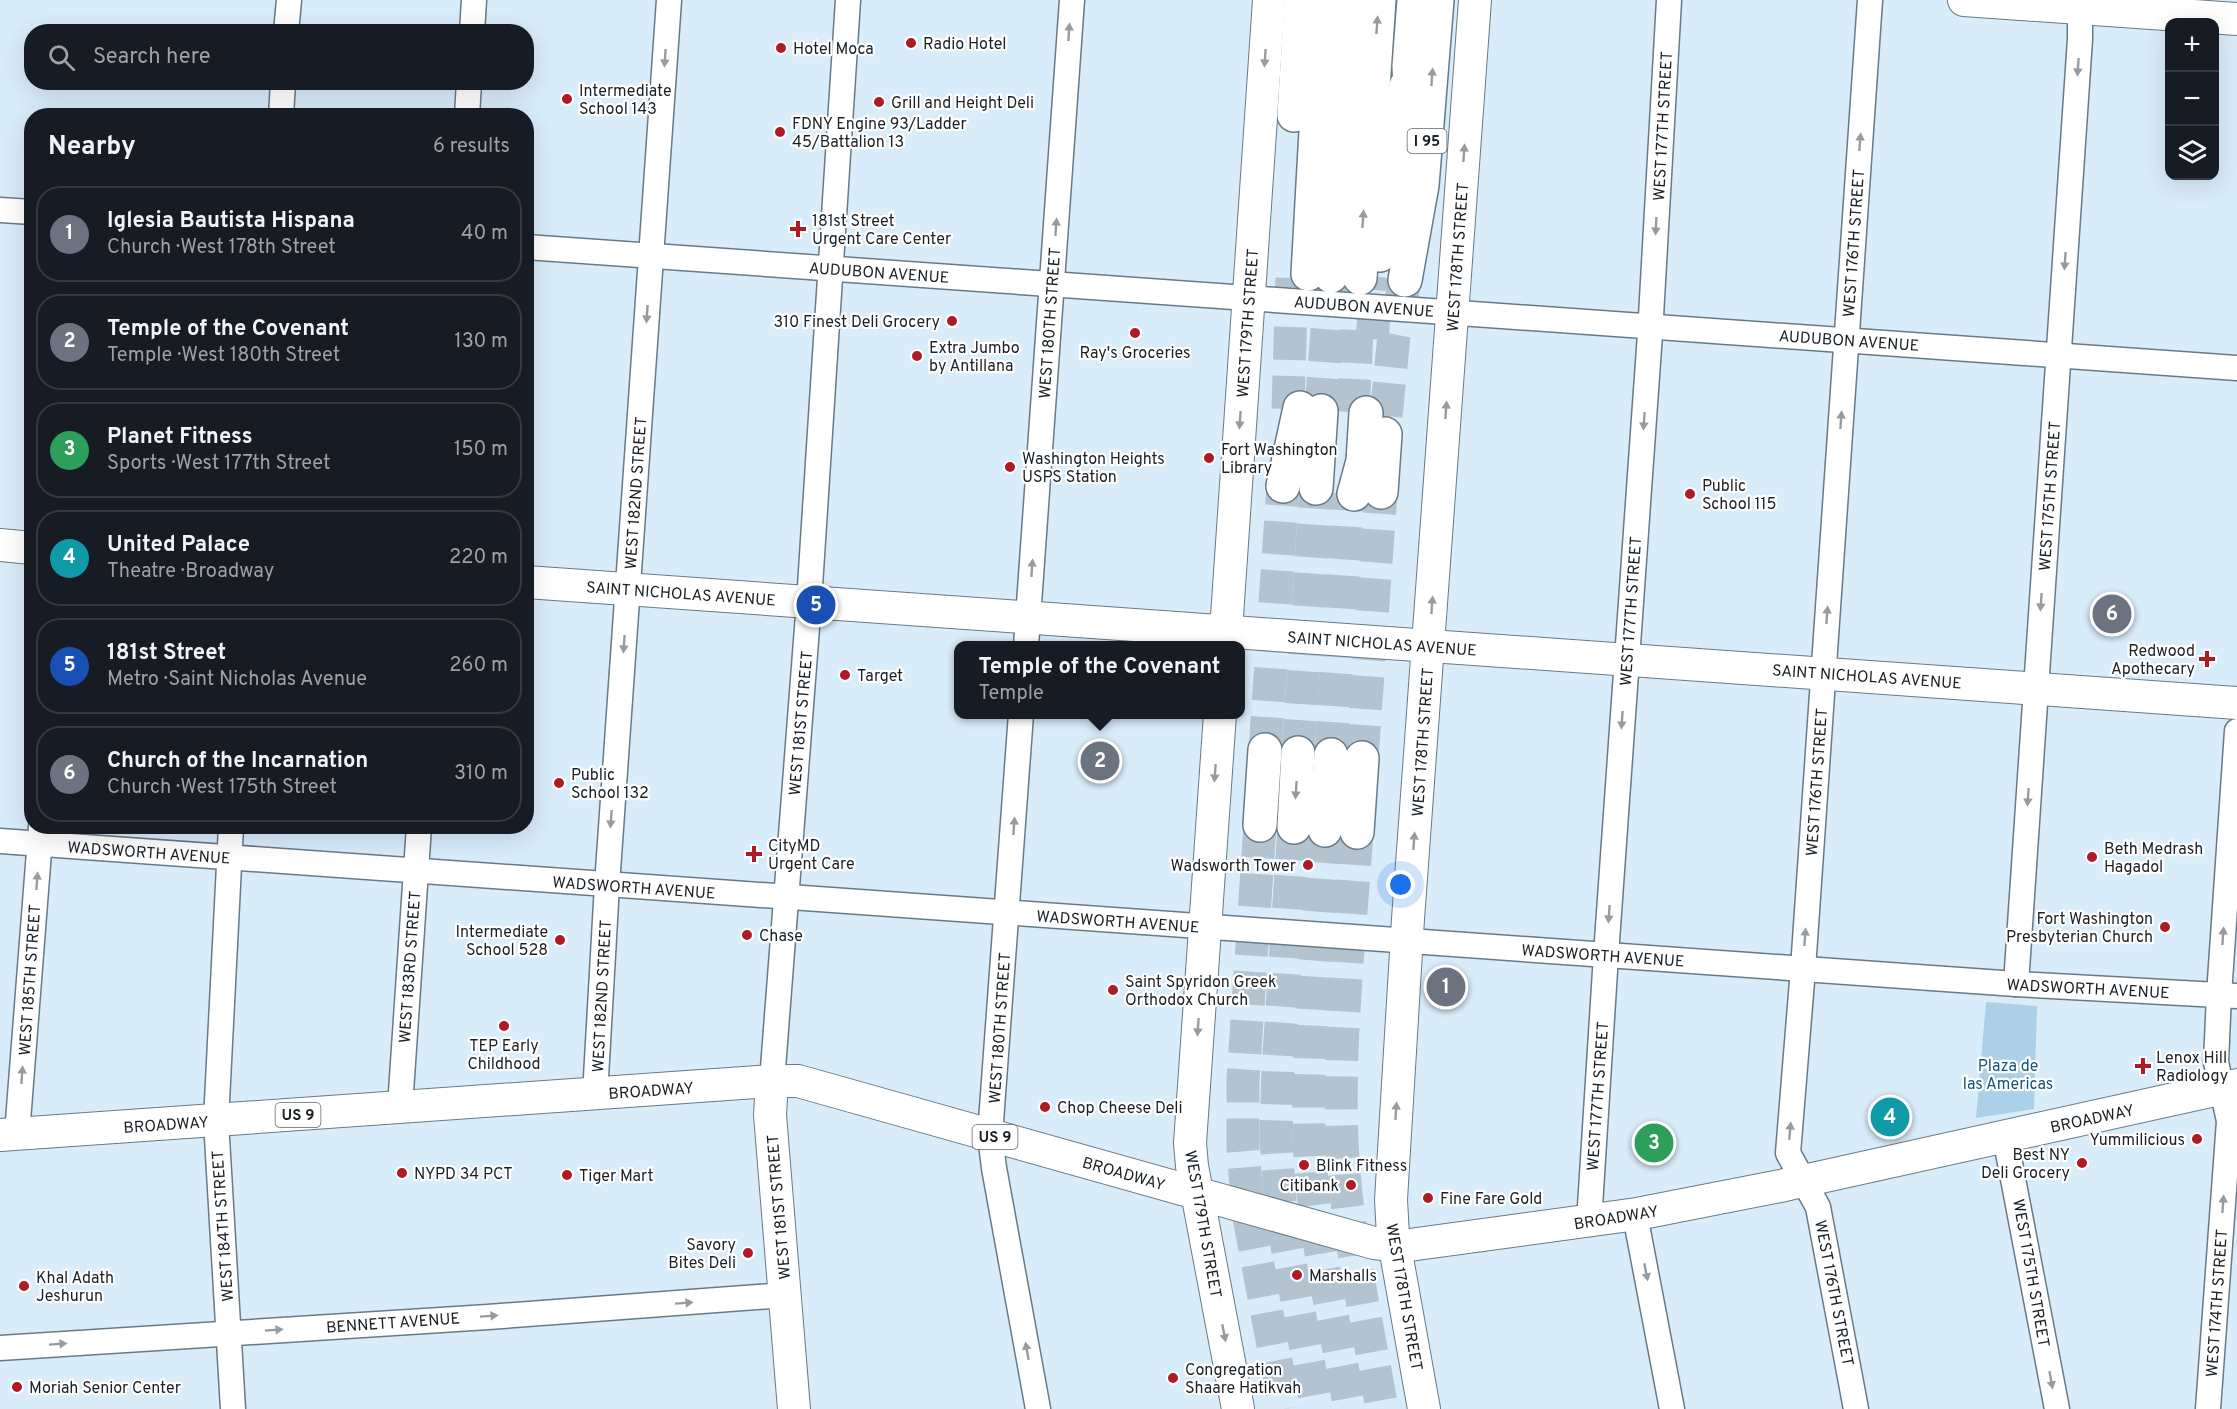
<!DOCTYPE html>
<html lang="en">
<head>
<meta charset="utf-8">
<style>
  body { margin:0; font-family:Overpass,sans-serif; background:#242831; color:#f1f3f6 }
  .controls { position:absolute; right:18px; top:18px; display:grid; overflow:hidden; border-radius:12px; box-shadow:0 6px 24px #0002 }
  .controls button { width:54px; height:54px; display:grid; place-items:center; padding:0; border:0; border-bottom:2px solid #363941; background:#171b24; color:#f1f3f6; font:30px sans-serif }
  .you { position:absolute; left:1401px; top:885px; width:21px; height:21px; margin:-15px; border:4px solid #fff; border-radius:50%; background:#1a73e8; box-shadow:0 0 0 9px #1a73e833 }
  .badge { display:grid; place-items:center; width:39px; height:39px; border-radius:50%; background:#d93025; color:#fff; font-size:20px; font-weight:700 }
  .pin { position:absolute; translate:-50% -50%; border:3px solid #fff; box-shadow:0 2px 6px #0006 }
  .popup { position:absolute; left:954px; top:641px; width:291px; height:78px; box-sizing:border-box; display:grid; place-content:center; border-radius:12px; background:#171b24; filter:drop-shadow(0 2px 4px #0005); font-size:20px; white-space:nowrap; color:#9ea1a6 }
  .popup b { font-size:22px; color:#f1f3f6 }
  .popup::after { content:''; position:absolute; left:50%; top:100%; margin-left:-12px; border:12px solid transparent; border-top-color:#171b24 }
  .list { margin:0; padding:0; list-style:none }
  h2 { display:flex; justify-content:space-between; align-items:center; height:78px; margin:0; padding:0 24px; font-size:26px }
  h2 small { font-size:20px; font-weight:400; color:#9ea1a6 }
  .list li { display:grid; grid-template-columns:39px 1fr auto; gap:18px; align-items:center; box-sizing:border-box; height:96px; margin:0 12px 12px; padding:0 12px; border:2px solid #363941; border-radius:24px }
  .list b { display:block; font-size:22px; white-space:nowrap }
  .list p { margin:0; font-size:20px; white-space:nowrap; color:#9ea1a6 }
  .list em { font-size:20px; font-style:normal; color:#9ea1a6 }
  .icon { flex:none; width:33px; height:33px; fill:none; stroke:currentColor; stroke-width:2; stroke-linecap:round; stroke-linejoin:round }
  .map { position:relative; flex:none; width:2237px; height:1409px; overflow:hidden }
  .search { position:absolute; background:#171b24; box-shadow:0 6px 24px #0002; left:24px; top:24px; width:510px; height:66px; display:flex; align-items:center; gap:15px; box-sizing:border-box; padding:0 21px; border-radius:24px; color:#9ea1a6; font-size:22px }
  .panel { position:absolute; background:#171b24; box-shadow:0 6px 24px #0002; left:24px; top:108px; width:510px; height:726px; border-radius:24px }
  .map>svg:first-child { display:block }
  .green { fill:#add0e9 }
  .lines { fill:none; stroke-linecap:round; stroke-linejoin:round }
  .highway-tunnel { stroke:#b3c3d0; stroke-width:33; stroke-dasharray:33 16; stroke-linecap:butt }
  .minor-casing { stroke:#687a86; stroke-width:27 }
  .major-casing { stroke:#687a86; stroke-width:34 }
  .highway-casing { stroke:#687a86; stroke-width:36 }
  .minor { stroke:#fff; stroke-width:24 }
  .major { stroke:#fff; stroke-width:32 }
  .highway { stroke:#fff; stroke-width:33 }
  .oneway { fill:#989b9d }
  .poi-dot { fill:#ae1b25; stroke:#fff; stroke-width:2 }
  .labels { text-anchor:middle; stroke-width:4.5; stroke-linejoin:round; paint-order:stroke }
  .shield { fill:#fff; stroke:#5f6467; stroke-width:1.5 }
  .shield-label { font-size:15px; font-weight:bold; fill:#1a2126 }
  .poi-label { font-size:16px; fill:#1a2126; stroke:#fff; text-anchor:start }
  .street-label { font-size:16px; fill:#1a2126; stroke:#fff }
  .park-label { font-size:16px; fill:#12567b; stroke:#fff }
</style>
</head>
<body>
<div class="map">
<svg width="2237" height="1409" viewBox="0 0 2237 1409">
  <rect width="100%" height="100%" fill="#d9ecfa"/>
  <polygon class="green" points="1986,1002 2037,1006 2034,1109 1976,1118"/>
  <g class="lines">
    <g class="highway-tunnel">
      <polyline points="1372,339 1377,277"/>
      <polyline points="1288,409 1292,273"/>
      <polyline points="1321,411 1331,276"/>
      <polyline points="1353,412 1358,312"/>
      <polyline points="1386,416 1394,336 1405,280"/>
      <polyline points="1265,750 1283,486"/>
      <polyline points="1298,753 1316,488"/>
      <polyline points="1331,755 1348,494"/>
      <polyline points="1362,758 1381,492"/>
      <polyline points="1260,825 1243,1080 1243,1149 1248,1212 1285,1409"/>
      <polyline points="1294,827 1278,1069 1276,1137 1280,1202 1285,1235 1317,1409"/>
      <path d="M1325 830C1318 943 1303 1058 1311 1171 1317 1251 1336 1330 1350 1409"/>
      <path d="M1357 832C1350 935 1338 1039 1342 1142 1346 1232 1367 1321 1382 1409"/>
    </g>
    <g class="minor-casing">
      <g id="minor">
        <polyline points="286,32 289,0"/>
        <polyline points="472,32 474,0"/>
        <polyline points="281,116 283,82"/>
        <polyline points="467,116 469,82"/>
        <polyline points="0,210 32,212"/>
        <polyline points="526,247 2237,368"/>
        <polyline points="1026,646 1072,0"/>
        <polyline points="1021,714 990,1135 994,1168 1038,1409"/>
        <polyline points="231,826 216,1121 233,1409"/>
        <polyline points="0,841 2016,984 2237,996"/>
        <polyline points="2016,984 2080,39 2080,8"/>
        <polyline points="772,1081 809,602 848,0"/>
        <polyline points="595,1095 607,885 669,0"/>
        <polyline points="400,1107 419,826"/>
        <polyline points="17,1134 41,826"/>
        <polyline points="2005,1137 2057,1409"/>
        <polyline points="1635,1215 1672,1409"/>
        <polyline points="1589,1222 1606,955 1650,334 1669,0"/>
        <polyline points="0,1348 488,1317 785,1295"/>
        <polyline points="1856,1409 1818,1207 1788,1153 1803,969 1870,0"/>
        <polyline points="2208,1409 2229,1121 2216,1062 2219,995 2237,731"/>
      </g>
    </g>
    <g class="major-casing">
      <g id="major">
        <polyline points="1964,0 2237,19"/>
        <polyline points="0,545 32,548"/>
        <polyline points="526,582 2237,703"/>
        <polyline points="1225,646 1269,0"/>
        <polyline points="1220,714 1190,1143 1192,1166 1238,1409"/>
        <polyline points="772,1081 770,1115 794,1409"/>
        <polyline points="0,1135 772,1081 798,1081 1374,1243 1402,1246 1637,1214 1785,1185 2237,1085"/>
        <polyline points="1424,1409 1393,1236 1391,1200 1408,919 1475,0"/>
      </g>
    </g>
    <g class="highway-casing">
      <g id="highway">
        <polyline points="2080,0 2080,8"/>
        <polyline points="1411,112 1409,66 1414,0"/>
        <polyline points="1294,115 1301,0"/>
        <polyline points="1380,255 1406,86"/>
        <polyline points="1308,274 1319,77 1328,0"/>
        <polyline points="1331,276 1352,0"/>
        <polyline points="1360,278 1379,0"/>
        <polyline points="1405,280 1422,185 1437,0"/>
        <polyline points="1283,486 1300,408"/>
        <polyline points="1316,488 1321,411"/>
        <polyline points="1381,492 1385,434"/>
        <polyline points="1354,494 1363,461 1366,413"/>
        <polyline points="1260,825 1265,750"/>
        <polyline points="1294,827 1298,753"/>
        <polyline points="1325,830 1331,755"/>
        <polyline points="1357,832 1362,758"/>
      </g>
    </g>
    <use href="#minor" class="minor"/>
    <use href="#major" class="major"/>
    <use href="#highway" class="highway"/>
  </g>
  <defs><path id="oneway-solid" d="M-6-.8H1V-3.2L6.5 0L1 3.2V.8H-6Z" transform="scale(1.5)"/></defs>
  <g class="oneway">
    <use href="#oneway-solid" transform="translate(1377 25) rotate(-86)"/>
    <use href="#oneway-solid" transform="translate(1069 32) rotate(-86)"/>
    <use href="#oneway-solid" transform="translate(665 58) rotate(94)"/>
    <use href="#oneway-solid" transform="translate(1265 58) rotate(94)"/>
    <use href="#oneway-solid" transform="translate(2078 67) rotate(94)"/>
    <use href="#oneway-solid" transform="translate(1432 77) rotate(-86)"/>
    <use href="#oneway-solid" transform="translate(1860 142) rotate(-86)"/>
    <use href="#oneway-solid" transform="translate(1464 153) rotate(-86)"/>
    <use href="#oneway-solid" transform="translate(1363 219) rotate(-86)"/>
    <use href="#oneway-solid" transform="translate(1656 226) rotate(93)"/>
    <use href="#oneway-solid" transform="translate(1056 227) rotate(-86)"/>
    <use href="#oneway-solid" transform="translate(2065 261) rotate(94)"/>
    <use href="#oneway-solid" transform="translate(647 314) rotate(94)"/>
    <use href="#oneway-solid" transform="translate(1446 410) rotate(-86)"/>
    <use href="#oneway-solid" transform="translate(1240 420) rotate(94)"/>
    <use href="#oneway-solid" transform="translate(1841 420) rotate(-86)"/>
    <use href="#oneway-solid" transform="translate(1644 421) rotate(94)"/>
    <use href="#oneway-solid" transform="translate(1032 568) rotate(-86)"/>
    <use href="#oneway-solid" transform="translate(2041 602) rotate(94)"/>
    <use href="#oneway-solid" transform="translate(1432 605) rotate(-86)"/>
    <use href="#oneway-solid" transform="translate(1827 615) rotate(-86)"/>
    <use href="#oneway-solid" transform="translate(624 644) rotate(94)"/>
    <use href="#oneway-solid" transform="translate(1622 720) rotate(94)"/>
    <use href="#oneway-solid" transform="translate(1215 773) rotate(94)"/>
    <use href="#oneway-solid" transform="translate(1296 790) rotate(94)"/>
    <use href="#oneway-solid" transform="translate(2028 797) rotate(94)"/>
    <use href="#oneway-solid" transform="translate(611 819) rotate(94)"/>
    <use href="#oneway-solid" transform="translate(1014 826) rotate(-86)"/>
    <use href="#oneway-solid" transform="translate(1414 841) rotate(-86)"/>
    <use href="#oneway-solid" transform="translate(37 881) rotate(-86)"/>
    <use href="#oneway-solid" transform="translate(1609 914) rotate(94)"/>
    <use href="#oneway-solid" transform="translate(2223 936) rotate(-86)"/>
    <use href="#oneway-solid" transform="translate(1805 937) rotate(-86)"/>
    <use href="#oneway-solid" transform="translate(1198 1027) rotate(94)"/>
    <use href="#oneway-solid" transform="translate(22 1075) rotate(-86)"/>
    <use href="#oneway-solid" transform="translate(1396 1111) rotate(-86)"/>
    <use href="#oneway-solid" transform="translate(1790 1131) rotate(-85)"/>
    <use href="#oneway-solid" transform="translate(2223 1204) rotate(-86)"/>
    <use href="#oneway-solid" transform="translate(1646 1272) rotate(79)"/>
    <use href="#oneway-solid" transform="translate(684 1303) rotate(-4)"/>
    <use href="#oneway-solid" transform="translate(489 1316) rotate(-4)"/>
    <use href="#oneway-solid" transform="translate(274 1330) rotate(-4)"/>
    <use href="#oneway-solid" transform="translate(1224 1333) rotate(79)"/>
    <use href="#oneway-solid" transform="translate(58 1344) rotate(-4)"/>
    <use href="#oneway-solid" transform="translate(1027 1351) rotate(-100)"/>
    <use href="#oneway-solid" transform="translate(2051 1380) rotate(80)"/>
  </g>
  <g class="poi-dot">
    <circle cx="911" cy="43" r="6"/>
    <circle cx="781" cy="48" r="6"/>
    <circle cx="567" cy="99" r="6"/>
    <circle cx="879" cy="102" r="6"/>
    <circle cx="780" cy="132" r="6"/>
    <path d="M795 220h6v6h6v6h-6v6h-6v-6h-6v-6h6z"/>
    <circle cx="952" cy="321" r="6"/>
    <circle cx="1135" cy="333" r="6"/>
    <circle cx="917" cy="356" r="6"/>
    <circle cx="1209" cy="458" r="6"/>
    <circle cx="1010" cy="467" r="6"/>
    <circle cx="1690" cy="494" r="6"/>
    <path d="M2204 650h6v6h6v6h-6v6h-6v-6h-6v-6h6z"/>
    <circle cx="845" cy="675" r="6"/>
    <circle cx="559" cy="783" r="6"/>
    <path d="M751 845h6v6h6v6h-6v6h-6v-6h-6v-6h6z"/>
    <circle cx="2092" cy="857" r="6"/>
    <circle cx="1308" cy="865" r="6"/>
    <circle cx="2165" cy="927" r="6"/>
    <circle cx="747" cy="935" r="6"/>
    <circle cx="560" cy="940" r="6"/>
    <circle cx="1113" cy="990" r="6"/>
    <circle cx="504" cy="1026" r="6"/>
    <path d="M2140 1057h6v6h6v6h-6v6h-6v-6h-6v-6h6z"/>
    <circle cx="1045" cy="1107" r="6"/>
    <circle cx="2197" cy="1139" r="6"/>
    <circle cx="2082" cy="1163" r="6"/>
    <circle cx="1304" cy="1165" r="6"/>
    <circle cx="402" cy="1173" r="6"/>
    <circle cx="567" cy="1175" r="6"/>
    <circle cx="1351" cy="1185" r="6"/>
    <circle cx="1428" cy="1198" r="6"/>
    <circle cx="748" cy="1253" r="6"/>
    <circle cx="1297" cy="1275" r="6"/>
    <circle cx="24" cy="1286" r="6"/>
    <circle cx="1173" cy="1378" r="6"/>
    <circle cx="17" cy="1387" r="6"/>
  </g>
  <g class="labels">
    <g class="shield">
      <rect x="1407.5" y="129" width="39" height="24" rx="4.5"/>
      <rect x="275.5" y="1103" width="45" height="24" rx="4.5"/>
      <rect x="972.5" y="1125" width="45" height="24" rx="4.5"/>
    </g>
    <g class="shield-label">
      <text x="1427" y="146">I 95</text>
      <text x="298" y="1120">US 9</text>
      <text x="995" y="1142">US 9</text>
    </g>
    <g class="poi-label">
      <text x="923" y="49">Radio Hotel</text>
      <text x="793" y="54">Hotel Moca</text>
      <text x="579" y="96">Intermediate<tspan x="579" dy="18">School 143</tspan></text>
      <text x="891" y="108">Grill and Height Deli</text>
      <text x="792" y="129">FDNY Engine 93/Ladder<tspan x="792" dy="18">45/Battalion 13</tspan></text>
      <text x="812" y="226">181st Street<tspan x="812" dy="18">Urgent Care Center</tspan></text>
      <text x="940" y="327" text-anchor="end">310 Finest Deli Grocery</text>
      <text x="929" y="353">Extra Jumbo<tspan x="929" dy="18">by Antillana</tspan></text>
      <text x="1135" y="358" text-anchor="middle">Ray's Groceries</text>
      <text x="1221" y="455">Fort Washington<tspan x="1221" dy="18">Library</tspan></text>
      <text x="1022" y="464">Washington Heights<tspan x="1022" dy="18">USPS Station</tspan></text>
      <text x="1702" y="491">Public<tspan x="1702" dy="18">School 115</tspan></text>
      <text x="2195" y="656" text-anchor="end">Redwood<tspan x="2195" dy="18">Apothecary</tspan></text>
      <text x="857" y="681">Target</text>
      <text x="571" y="780">Public<tspan x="571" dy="18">School 132</tspan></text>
      <text x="768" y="851">CityMD<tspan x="768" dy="18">Urgent Care</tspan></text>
      <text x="2104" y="854">Beth Medrash<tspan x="2104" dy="18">Hagadol</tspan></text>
      <text x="1296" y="871" text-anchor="end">Wadsworth Tower</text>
      <text x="2153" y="924" text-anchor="end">Fort Washington<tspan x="2153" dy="18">Presbyterian Church</tspan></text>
      <text x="548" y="937" text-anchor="end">Intermediate<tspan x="548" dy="18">School 528</tspan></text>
      <text x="759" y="941">Chase</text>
      <text x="1125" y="987">Saint Spyridon Greek<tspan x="1125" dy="18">Orthodox Church</tspan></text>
      <text x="504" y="1051" text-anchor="middle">TEP Early<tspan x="504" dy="18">Childhood</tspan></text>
      <text x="2156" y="1063">Lenox Hill<tspan x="2156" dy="18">Radiology</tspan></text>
      <text x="1057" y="1113">Chop Cheese Deli</text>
      <text x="2185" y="1145" text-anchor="end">Yummilicious</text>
      <text x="2070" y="1160" text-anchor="end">Best NY<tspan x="2070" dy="18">Deli Grocery</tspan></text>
      <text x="1316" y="1171">Blink Fitness</text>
      <text x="414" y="1179">NYPD 34 PCT</text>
      <text x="579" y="1181">Tiger Mart</text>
      <text x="1339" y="1191" text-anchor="end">Citibank</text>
      <text x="1440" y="1204">Fine Fare Gold</text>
      <text x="736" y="1250" text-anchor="end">Savory<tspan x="736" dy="18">Bites Deli</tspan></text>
      <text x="1309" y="1281">Marshalls</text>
      <text x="36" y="1283">Khal Adath<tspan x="36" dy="18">Jeshurun</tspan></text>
      <text x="1185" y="1375">Congregation<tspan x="1185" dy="18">Shaare Hatikvah</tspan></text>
      <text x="29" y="1393">Moriah Senior Center</text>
    </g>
    <g class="street-label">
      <text transform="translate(1662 126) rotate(-87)" y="6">WEST 177TH STREET</text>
      <text transform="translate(1853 243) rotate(-86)" y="6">WEST 176TH STREET</text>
      <text transform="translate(1457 257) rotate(-86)" y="6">WEST 178TH STREET</text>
      <text transform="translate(879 272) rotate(4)" y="6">AUDUBON AVENUE</text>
      <text transform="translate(1364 306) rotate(4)" y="6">AUDUBON AVENUE</text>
      <text transform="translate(1049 323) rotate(-86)" y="6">WEST 180TH STREET</text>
      <text transform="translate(1247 323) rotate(-86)" y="6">WEST 179TH STREET</text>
      <text transform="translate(1849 340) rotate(4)" y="6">AUDUBON AVENUE</text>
      <text transform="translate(635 493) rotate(-86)" y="6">WEST 182ND STREET</text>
      <text transform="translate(2049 496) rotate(-86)" y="6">WEST 175TH STREET</text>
      <text transform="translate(681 593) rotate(4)" y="6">SAINT NICHOLAS AVENUE</text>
      <text transform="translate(1630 611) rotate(-86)" y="6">WEST 177TH STREET</text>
      <text transform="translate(1382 643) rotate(4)" y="6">SAINT NICHOLAS AVENUE</text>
      <text transform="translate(1867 676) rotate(4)" y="6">SAINT NICHOLAS AVENUE</text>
      <text transform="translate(800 723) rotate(-85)" y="6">WEST 181ST STREET</text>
      <text transform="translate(1422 742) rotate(-86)" y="6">WEST 178TH STREET</text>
      <text transform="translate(1816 782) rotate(-86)" y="6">WEST 176TH STREET</text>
      <text transform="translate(149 852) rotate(4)" y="6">WADSWORTH AVENUE</text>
      <text transform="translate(634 887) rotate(4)" y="6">WADSWORTH AVENUE</text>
      <text transform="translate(1118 921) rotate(4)" y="6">WADSWORTH AVENUE</text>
      <text transform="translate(1603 955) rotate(4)" y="6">WADSWORTH AVENUE</text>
      <text transform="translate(409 967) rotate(-86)" y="6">WEST 183RD STREET</text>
      <text transform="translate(29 980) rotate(-86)" y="6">WEST 185TH STREET</text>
      <text transform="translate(2088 988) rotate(3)" y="6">WADSWORTH AVENUE</text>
      <text transform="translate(601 996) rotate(-87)" y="6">WEST 182ND STREET</text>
      <text transform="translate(999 1028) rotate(-86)" y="6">WEST 180TH STREET</text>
      <text transform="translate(651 1090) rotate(-4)" y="6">BROADWAY</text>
      <text transform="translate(1597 1096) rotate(-86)" y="6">WEST 177TH STREET</text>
      <text transform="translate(2092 1118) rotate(-12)" y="6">BROADWAY</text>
      <text transform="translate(166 1124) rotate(-4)" y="6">BROADWAY</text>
      <text transform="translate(1124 1173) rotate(16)" y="6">BROADWAY</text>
      <text transform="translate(778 1207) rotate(-95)" y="6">WEST 181ST STREET</text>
      <text transform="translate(1616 1217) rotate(-9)" y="6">BROADWAY</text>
      <text transform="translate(1204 1224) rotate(80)" y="6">WEST 179TH STREET</text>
      <text transform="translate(222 1226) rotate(-94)" y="6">WEST 184TH STREET</text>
      <text transform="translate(2032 1273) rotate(80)" y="6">WEST 175TH STREET</text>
      <text transform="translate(1835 1293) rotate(79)" y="6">WEST 176TH STREET</text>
      <text transform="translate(1405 1297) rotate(80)" y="6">WEST 178TH STREET</text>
      <text transform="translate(2216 1303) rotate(-86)" y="6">WEST 174TH STREET</text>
      <text transform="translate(393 1322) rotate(-4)" y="6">BENNETT AVENUE</text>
    </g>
    <g class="park-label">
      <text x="2008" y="1071">Plaza de<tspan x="2008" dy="18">las Americas</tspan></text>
    </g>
  </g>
</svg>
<div class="controls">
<button>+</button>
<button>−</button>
<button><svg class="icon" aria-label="layers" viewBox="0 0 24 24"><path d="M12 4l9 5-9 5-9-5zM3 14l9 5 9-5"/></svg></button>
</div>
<div class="you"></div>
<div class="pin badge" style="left:1446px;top:987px;background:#6b7280">1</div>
<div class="pin badge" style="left:1100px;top:761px;background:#6b7280">2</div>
<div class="popup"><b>Temple of the Covenant</b>Temple</div>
<div class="pin badge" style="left:1654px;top:1143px;background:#2e9e5b">3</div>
<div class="pin badge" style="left:1890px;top:1117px;background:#0f9aa8">4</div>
<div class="pin badge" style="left:816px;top:605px;background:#1a4fb4">5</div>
<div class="pin badge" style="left:2112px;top:614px;background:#6b7280">6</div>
<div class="search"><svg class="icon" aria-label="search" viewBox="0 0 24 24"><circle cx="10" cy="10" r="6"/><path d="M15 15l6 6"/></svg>Search here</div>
<section class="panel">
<h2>Nearby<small>6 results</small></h2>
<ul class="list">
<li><span class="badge" style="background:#6b7280">1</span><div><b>Iglesia Bautista Hispana</b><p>Church · West 178th Street</p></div><em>40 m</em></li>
<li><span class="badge" style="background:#6b7280">2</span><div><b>Temple of the Covenant</b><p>Temple · West 180th Street</p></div><em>130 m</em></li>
<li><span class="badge" style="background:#2e9e5b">3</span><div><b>Planet Fitness</b><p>Sports · West 177th Street</p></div><em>150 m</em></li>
<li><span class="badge" style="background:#0f9aa8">4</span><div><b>United Palace</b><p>Theatre · Broadway</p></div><em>220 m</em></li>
<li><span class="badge" style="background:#1a4fb4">5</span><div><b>181st Street</b><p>Metro · Saint Nicholas Avenue</p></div><em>260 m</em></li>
<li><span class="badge" style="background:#6b7280">6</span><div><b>Church of the Incarnation</b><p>Church · West 175th Street</p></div><em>310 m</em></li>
</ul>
</section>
</div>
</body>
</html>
